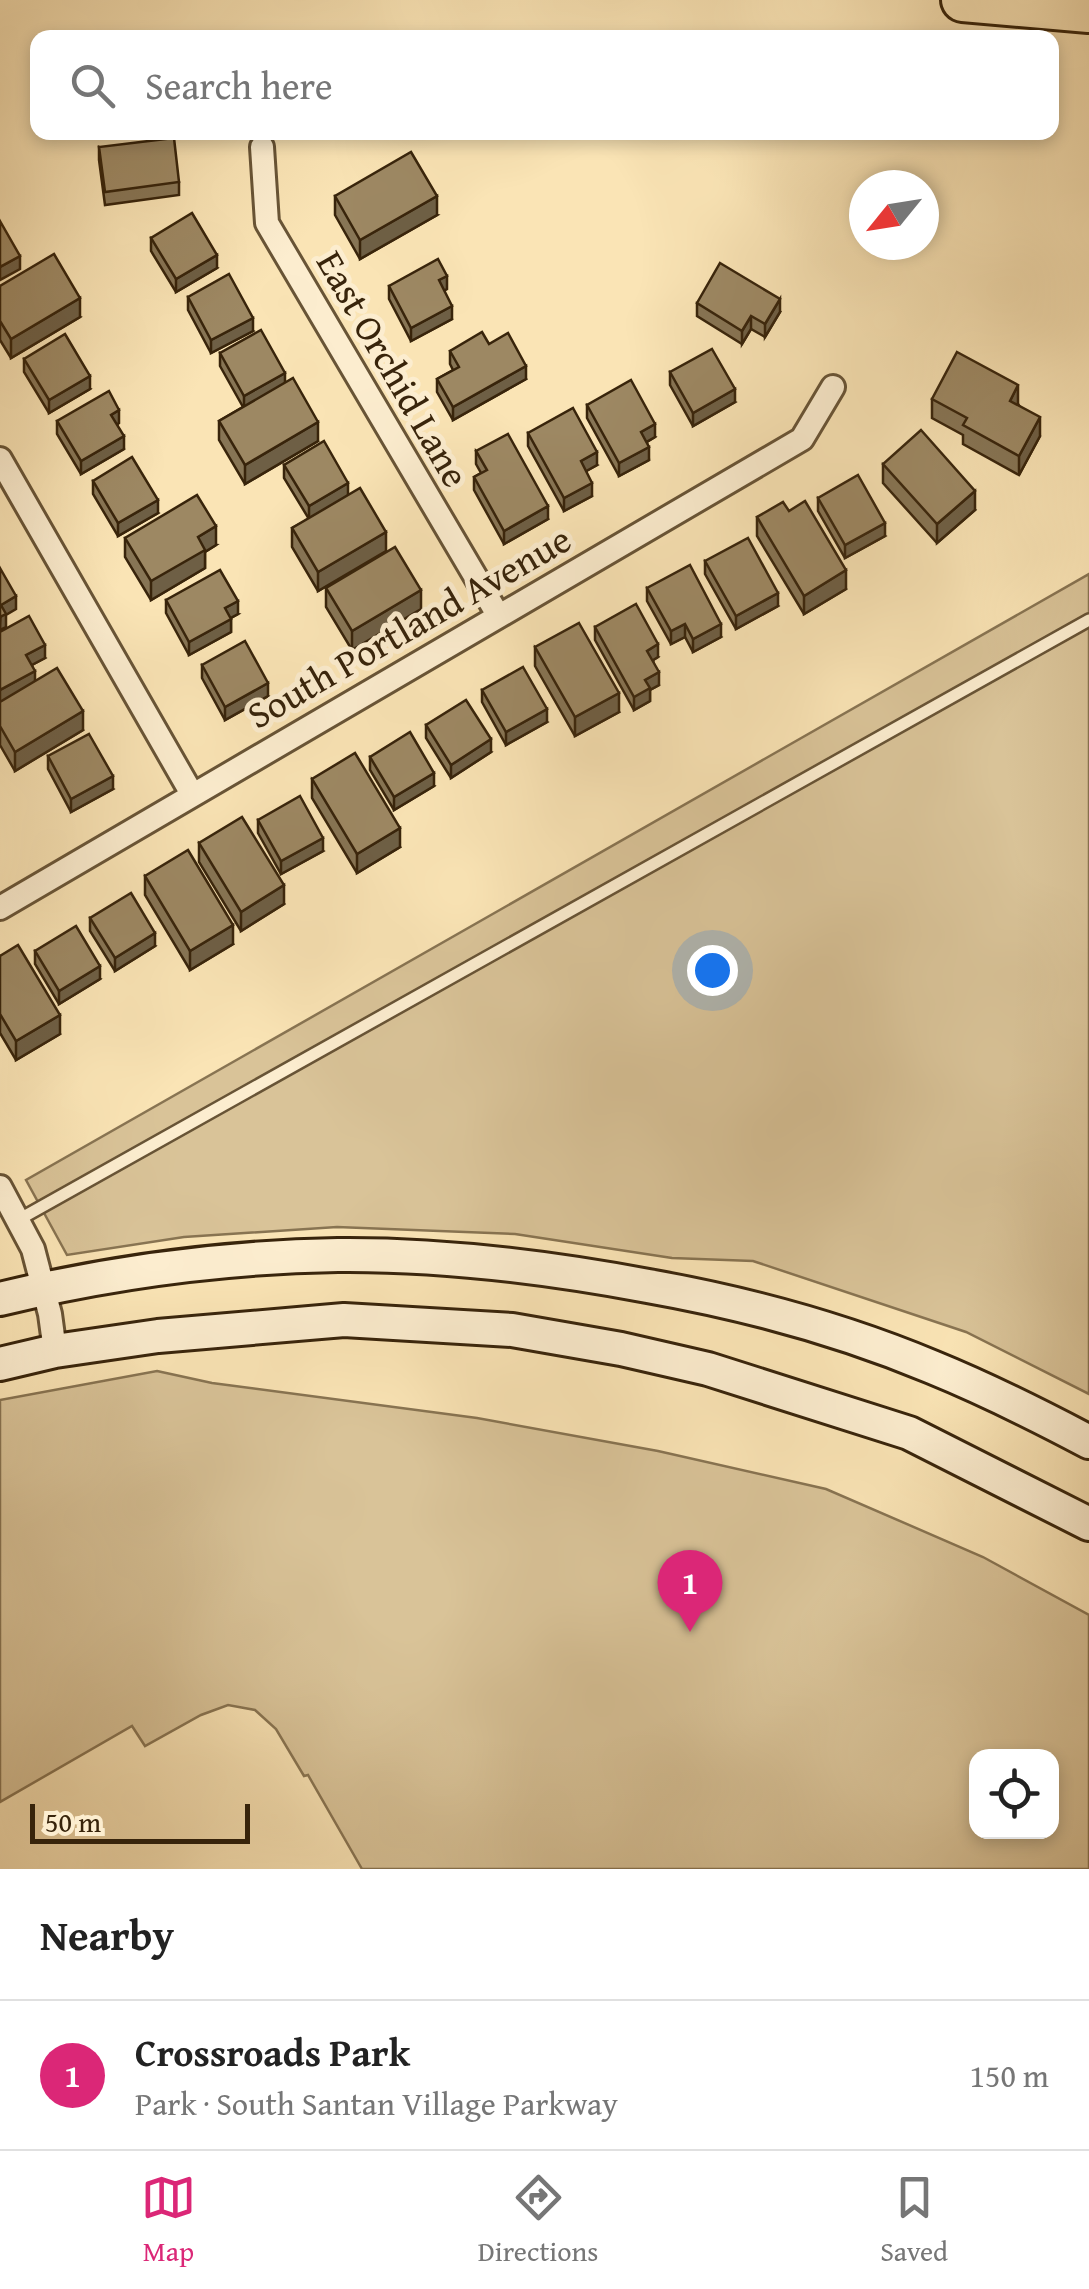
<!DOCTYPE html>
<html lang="en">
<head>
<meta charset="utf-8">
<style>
  body { margin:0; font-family:"Gentium Book Plus",serif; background:#f6f6f6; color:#222 }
  .controls { position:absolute; right:30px; bottom:30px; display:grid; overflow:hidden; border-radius:20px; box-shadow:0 5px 15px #0003 }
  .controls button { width:90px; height:90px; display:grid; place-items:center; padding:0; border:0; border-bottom:2px solid #e0e0e0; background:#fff; color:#222; font:50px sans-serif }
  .compass { position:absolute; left:849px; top:170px; width:90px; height:90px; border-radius:50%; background:#fff; box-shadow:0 5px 15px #0003; rotate:240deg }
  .scale { position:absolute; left:30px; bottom:25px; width:220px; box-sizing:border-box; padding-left:10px; border:5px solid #38240b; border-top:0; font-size:28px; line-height:35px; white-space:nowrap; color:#38240b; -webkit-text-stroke:8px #fcedcf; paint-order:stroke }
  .you { position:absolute; left:712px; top:970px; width:35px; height:35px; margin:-25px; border:8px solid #fff; border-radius:50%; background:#1a73e8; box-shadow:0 0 0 15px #1a73e833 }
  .badge { display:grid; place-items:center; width:65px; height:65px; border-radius:50%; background:#db2777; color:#fff; font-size:32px; font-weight:700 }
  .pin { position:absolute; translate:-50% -82px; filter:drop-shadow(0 2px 5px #0008) }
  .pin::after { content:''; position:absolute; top:52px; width:35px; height:30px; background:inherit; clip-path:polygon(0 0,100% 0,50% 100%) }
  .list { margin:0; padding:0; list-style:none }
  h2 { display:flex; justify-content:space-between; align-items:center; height:130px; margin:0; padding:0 40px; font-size:42px }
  h2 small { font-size:32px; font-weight:400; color:#767676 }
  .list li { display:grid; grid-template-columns:65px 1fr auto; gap:30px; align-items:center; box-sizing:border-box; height:150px; padding:0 40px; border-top:2px solid #e0e0e0 }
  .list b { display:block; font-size:38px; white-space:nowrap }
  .list p { margin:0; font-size:32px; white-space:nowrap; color:#767676 }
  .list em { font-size:32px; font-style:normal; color:#767676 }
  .icon { flex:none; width:55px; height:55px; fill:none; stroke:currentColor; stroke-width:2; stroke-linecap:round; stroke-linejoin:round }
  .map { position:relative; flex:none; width:1089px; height:1869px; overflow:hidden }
  .search { position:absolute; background:#fff; box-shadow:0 5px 15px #0003; left:30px; right:30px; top:30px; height:110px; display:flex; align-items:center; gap:25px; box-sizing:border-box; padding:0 35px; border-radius:20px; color:#767676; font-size:38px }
  .sheet { height:280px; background:#fff }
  nav { display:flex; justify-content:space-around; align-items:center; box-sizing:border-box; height:140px; border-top:2px solid #e0e0e0; background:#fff; font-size:28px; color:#767676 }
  nav a { display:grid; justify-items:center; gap:5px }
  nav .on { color:#db2777 }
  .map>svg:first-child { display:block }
  .green { fill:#d9c398; stroke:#887452; stroke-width:2.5; fill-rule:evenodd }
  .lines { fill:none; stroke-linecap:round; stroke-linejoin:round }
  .lane-casing { stroke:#685436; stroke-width:16 }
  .street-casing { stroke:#685436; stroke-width:28 }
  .secondary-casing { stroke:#38240b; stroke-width:38 }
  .highway-casing { stroke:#38240b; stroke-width:48 }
  .lane { stroke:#fcedcf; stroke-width:11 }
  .street { stroke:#fcedcf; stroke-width:22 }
  .secondary { stroke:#fcedcf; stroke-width:32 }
  .highway { stroke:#fae4b5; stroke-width:42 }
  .wall { fill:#877555; stroke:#38240b; stroke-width:2.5 }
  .shaded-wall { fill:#6e5f45; stroke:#38240b; stroke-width:2.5 }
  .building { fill:#9d8863; stroke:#38240b; stroke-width:2.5 }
  .labels { text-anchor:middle; stroke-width:10; stroke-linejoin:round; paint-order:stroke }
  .street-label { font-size:38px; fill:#38240b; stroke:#fcedcf }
</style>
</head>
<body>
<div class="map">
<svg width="1089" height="1869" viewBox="0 0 1089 1869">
  <rect width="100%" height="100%" fill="#fae4b5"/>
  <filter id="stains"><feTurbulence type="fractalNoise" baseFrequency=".002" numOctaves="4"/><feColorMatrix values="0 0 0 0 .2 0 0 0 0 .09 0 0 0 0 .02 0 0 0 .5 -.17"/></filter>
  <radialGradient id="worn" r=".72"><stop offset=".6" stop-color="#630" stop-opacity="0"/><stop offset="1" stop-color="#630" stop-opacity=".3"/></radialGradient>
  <g class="green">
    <polygon points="1089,574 1089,1394 966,1332 753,1261 672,1258 515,1234 337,1227 184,1237 67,1255 26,1180"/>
    <path d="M157 1371 212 1383 477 1418 658 1451 826 1489 983 1557 1089 1615V1869H362L308 1775 304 1776 276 1729 255 1710 228 1705 201 1715 145 1746 132 1726 0 1802V1400ZM1052 1756V1832H976V1756Z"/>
  </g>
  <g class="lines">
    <g class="lane-casing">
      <polyline id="lane" points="18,1220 1089,620"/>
    </g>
    <g class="street-casing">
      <g id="street">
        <polyline points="262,147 267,223 498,615"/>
        <polyline points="0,459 192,794"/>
        <polyline points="0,908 802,439 833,387"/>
        <polyline points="0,1187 33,1249 50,1314 55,1351"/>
      </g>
    </g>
    <g class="secondary-casing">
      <g id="secondary">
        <path d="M0 1299C111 1272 224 1257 338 1255 441 1254 546 1267 648 1286 744 1303 841 1329 932 1367 986 1389 1038 1415 1089 1442"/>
        <polyline points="0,1364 55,1351 158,1336 344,1320 512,1330 621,1349 708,1369 909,1433 1089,1524"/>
      </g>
    </g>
    <g class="highway-casing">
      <polyline id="highway" points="963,0 1089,11"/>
    </g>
    <use href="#lane" class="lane"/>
    <use href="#street" class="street"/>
    <use href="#secondary" class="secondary"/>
    <use href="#highway" class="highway"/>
  </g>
  <g class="wall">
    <polygon points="99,147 179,182 179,195 105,205 99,160"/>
    <polygon points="335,196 437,215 360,259 335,215"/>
    <polygon points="151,238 217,268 176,292 151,251"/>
    <polygon points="0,286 80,317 11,358 0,340"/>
    <polygon points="389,286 447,289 444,290 452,319 411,341 389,299"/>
    <polygon points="188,297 253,331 211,353 188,310"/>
    <polygon points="697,303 780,312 765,337 751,329 742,344 697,316"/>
    <polygon points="489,344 526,379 453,420 437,392 437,379 453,370 450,364 450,351"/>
    <polygon points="220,353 285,383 318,441 245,484 219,440 219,421 243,407 220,366"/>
    <polygon points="24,359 90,389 49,413 24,372"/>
    <polygon points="670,372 735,402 693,426 670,385"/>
    <polygon points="932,399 1018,404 1040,436 1019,475 963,444 963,435 932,418"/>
    <polygon points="587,405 655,437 647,442 649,460 619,476 587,418"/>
    <polygon points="57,421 119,423 117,424 124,449 81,474 57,434"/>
    <polygon points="528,433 597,465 586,471 592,496 564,511 528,446"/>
    <polygon points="476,451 548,519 504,544 474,490 474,477 481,473 476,464"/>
    <polygon points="883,464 975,510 937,543 883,483"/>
    <polygon points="284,465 348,495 386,551 318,591 292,547 292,528 309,519 284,478"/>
    <polygon points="93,481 158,513 118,536 93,494"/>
    <polygon points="818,498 885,536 845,558 818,511"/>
    <polygon points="789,511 846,589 804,614 757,536 757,517"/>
    <polygon points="125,538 216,545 205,552 205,568 151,600 125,557"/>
    <polygon points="705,561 778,606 736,629 705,574"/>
    <polygon points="326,588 421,609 352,650 326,607"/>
    <polygon points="647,588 721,637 693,652 685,637 671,644 647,601"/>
    <polygon points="166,600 238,614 231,618 231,632 189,655 166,613"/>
    <polygon points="595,627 658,657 653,660 659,685 650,690 650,701 634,710 595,640"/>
    <polygon points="0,632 45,658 32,665 35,681 83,730 15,771 0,745"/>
    <polygon points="535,647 619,712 575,736 535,666"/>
    <polygon points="202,665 268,696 225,720 202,678"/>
    <polygon points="482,690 547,722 506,745 482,702"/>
    <polygon points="426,725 491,752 451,778 426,738"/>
    <polygon points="48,756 113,789 71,812 48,769"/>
    <polygon points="370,757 434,786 394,810 370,770"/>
    <polygon points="312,779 400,847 357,873 312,798"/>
    <polygon points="258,820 323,851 281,874 258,833"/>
    <polygon points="199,843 284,904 241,931 199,862"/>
    <polygon points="145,876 233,944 190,970 145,895"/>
    <polygon points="90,918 155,946 115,971 90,931"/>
    <polygon points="35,951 100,979 59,1004 35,964"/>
    <polygon points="0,956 60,1034 16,1060 0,1033"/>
  </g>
  <g class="shaded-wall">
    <polygon points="437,196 437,215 360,259 360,240"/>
    <polygon points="217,255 217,268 176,292 176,279"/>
    <polygon points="20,256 20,269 0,280 0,267"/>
    <polygon points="447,276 447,289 439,293 439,280"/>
    <polygon points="80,298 80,317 11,358 11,339"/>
    <polygon points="780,299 780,312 765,337 765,324"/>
    <polygon points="452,306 452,319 411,341 411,328"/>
    <polygon points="751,316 751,329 742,344 742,331"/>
    <polygon points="253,318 253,331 211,353 211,340"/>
    <polygon points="526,366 526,379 453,420 453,407"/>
    <polygon points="285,373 285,386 244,409 244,396"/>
    <polygon points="90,376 90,389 49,413 49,400"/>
    <polygon points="1018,385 1018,404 1010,420 1010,401"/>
    <polygon points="735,389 735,402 693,426 693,413"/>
    <polygon points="119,410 119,423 111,428 111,415"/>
    <polygon points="1040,417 1040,436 1019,475 1019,456"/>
    <polygon points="318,422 318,441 245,484 245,465"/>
    <polygon points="655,424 655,437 641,445 641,432"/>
    <polygon points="124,436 124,449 81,474 81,461"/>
    <polygon points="649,447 649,460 619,476 619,463"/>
    <polygon points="597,452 597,465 581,474 581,461"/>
    <polygon points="348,483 348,496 309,519 309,506"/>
    <polygon points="592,483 592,496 564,511 564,498"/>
    <polygon points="975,491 975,510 937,543 937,524"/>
    <polygon points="158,500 158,513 118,536 118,523"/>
    <polygon points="548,506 548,519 504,544 504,531"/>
    <polygon points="885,523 885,536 845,558 845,545"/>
    <polygon points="216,526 216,545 205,552 205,568 151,600 151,581 198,537"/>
    <polygon points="386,532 386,551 318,591 318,572"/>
    <polygon points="846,570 846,589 804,614 804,596"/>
    <polygon points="421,590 421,609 352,650 352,631"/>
    <polygon points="778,593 778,606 736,629 736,616"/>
    <polygon points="16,596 16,609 6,615 6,627 0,630 1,605"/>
    <polygon points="238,601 238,614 225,621 225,608"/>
    <polygon points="231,619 231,632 189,655 189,642"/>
    <polygon points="685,624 685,637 671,644 671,631"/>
    <polygon points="721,624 721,637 693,652 693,639"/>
    <polygon points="658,644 658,657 647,664 647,651"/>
    <polygon points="45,645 45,658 26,668 26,655"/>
    <polygon points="35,671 35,684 0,703 0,690"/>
    <polygon points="659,672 659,685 650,690 650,701 634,710 634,697 645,680"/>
    <polygon points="268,683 268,696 225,720 225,707"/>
    <polygon points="619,693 619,712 575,736 575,717"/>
    <polygon points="547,709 547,722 506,745 506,732"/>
    <polygon points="83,711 83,730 15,771 15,752"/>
    <polygon points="491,739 491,752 451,778 451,765"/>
    <polygon points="434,773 434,786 394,810 394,797"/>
    <polygon points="113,776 113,789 71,812 71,799"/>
    <polygon points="400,828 400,847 357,873 357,854"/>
    <polygon points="323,838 323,851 281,874 281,861"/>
    <polygon points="284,885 284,904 241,931 241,912"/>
    <polygon points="233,925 233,944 190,970 190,951"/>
    <polygon points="155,933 155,946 115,971 115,958"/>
    <polygon points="100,966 100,979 59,1004 59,991"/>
    <polygon points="60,1015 60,1034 16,1060 16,1041"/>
  </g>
  <g class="building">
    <polygon points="174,138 179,182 105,192 99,147"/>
    <polygon points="411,152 437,196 360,240 335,196"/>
    <polygon points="192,213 217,255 176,279 151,238"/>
    <polygon points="0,221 20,256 0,267"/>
    <polygon points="54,254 80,298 11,339 0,321 0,286"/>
    <polygon points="438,259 447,276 439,280 452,306 411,328 389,286"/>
    <polygon points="720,263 780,299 765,324 751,316 742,331 697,303"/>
    <polygon points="229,274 253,318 211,340 188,297"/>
    <polygon points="261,330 285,373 244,396 220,353"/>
    <polygon points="482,332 489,344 508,333 526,366 453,407 437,379 459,367 450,351"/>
    <polygon points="65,334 90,376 49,400 24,359"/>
    <polygon points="712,349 735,389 693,413 670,372"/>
    <polygon points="957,352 1018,385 1010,401 1040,417 1019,456 963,425 967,418 932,399"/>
    <polygon points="293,378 318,422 245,465 219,421"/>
    <polygon points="631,380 655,424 641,432 649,447 619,463 587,405"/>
    <polygon points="109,391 119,410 111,415 124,436 81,461 57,421"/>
    <polygon points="573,408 597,452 581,461 592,483 564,498 528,433"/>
    <polygon points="921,430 975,491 937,524 883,464"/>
    <polygon points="508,434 548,506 504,531 474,477 487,470 476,451"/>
    <polygon points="324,441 348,483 309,506 284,465"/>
    <polygon points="132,457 158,500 118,523 93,481"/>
    <polygon points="858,475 885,523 845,545 818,498"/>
    <polygon points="360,488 386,532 318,572 292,528"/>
    <polygon points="197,495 216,526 198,537 205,550 151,581 125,538"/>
    <polygon points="805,501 846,570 804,596 757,517 783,502 789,511"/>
    <polygon points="748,538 778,593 736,616 705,561"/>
    <polygon points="395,547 421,590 352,631 326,588"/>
    <polygon points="690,565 721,624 693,639 685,624 671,631 647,588"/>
    <polygon points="0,568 16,596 1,605 6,614 0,617"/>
    <polygon points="220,570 238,601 225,608 231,619 189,642 166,600"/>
    <polygon points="636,604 658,644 647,651 659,672 645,680 650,688 634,697 595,627"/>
    <polygon points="29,616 45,645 26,655 35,671 0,690 0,632"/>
    <polygon points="579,623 619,693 575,717 535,647"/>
    <polygon points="245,641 268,683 225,707 202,665"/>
    <polygon points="523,667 547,709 506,732 482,690"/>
    <polygon points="57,668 83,711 15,752 0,726 0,702"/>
    <polygon points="466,700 491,739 451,765 426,725"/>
    <polygon points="410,732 434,773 394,797 370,757"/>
    <polygon points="89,734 113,776 71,799 48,756"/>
    <polygon points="355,753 400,828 357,854 312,779"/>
    <polygon points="300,796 323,838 281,861 258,820"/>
    <polygon points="242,817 284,885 241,912 199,843"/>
    <polygon points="188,850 233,925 190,951 145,876"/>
    <polygon points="131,893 155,933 115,958 90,918"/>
    <polygon points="76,926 100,966 59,991 35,951"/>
    <polygon points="18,945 60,1015 16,1041 0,1014 0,956"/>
  </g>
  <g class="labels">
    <g class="street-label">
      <text transform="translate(393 369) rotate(60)" y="13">East Orchid Lane</text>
      <text transform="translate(409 627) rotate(-30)" y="13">South Portland Avenue</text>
    </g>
  </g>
  <rect width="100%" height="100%" filter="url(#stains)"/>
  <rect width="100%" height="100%" fill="url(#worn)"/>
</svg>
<div class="controls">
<button><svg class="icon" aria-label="locate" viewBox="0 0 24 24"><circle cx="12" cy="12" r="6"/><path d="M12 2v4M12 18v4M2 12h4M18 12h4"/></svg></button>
</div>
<svg class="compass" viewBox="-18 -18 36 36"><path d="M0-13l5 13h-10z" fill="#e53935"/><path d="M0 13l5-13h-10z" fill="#767676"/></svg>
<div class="scale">50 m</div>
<div class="you"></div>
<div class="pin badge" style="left:690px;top:1632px">1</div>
<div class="search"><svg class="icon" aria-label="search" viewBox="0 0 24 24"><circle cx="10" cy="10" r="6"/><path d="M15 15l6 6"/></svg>Search here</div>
</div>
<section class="sheet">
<h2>Nearby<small></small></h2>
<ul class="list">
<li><span class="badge">1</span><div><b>Crossroads Park</b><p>Park · South Santan Village Parkway</p></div><em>150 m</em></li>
</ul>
</section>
<nav>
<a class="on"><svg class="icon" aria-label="map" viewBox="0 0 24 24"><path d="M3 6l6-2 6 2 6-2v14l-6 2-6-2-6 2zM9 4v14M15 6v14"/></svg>Map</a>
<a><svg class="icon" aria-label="directions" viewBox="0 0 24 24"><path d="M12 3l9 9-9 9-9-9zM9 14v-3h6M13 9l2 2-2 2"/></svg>Directions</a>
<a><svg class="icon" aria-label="saved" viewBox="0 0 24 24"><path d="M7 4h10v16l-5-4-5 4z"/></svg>Saved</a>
</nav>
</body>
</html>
